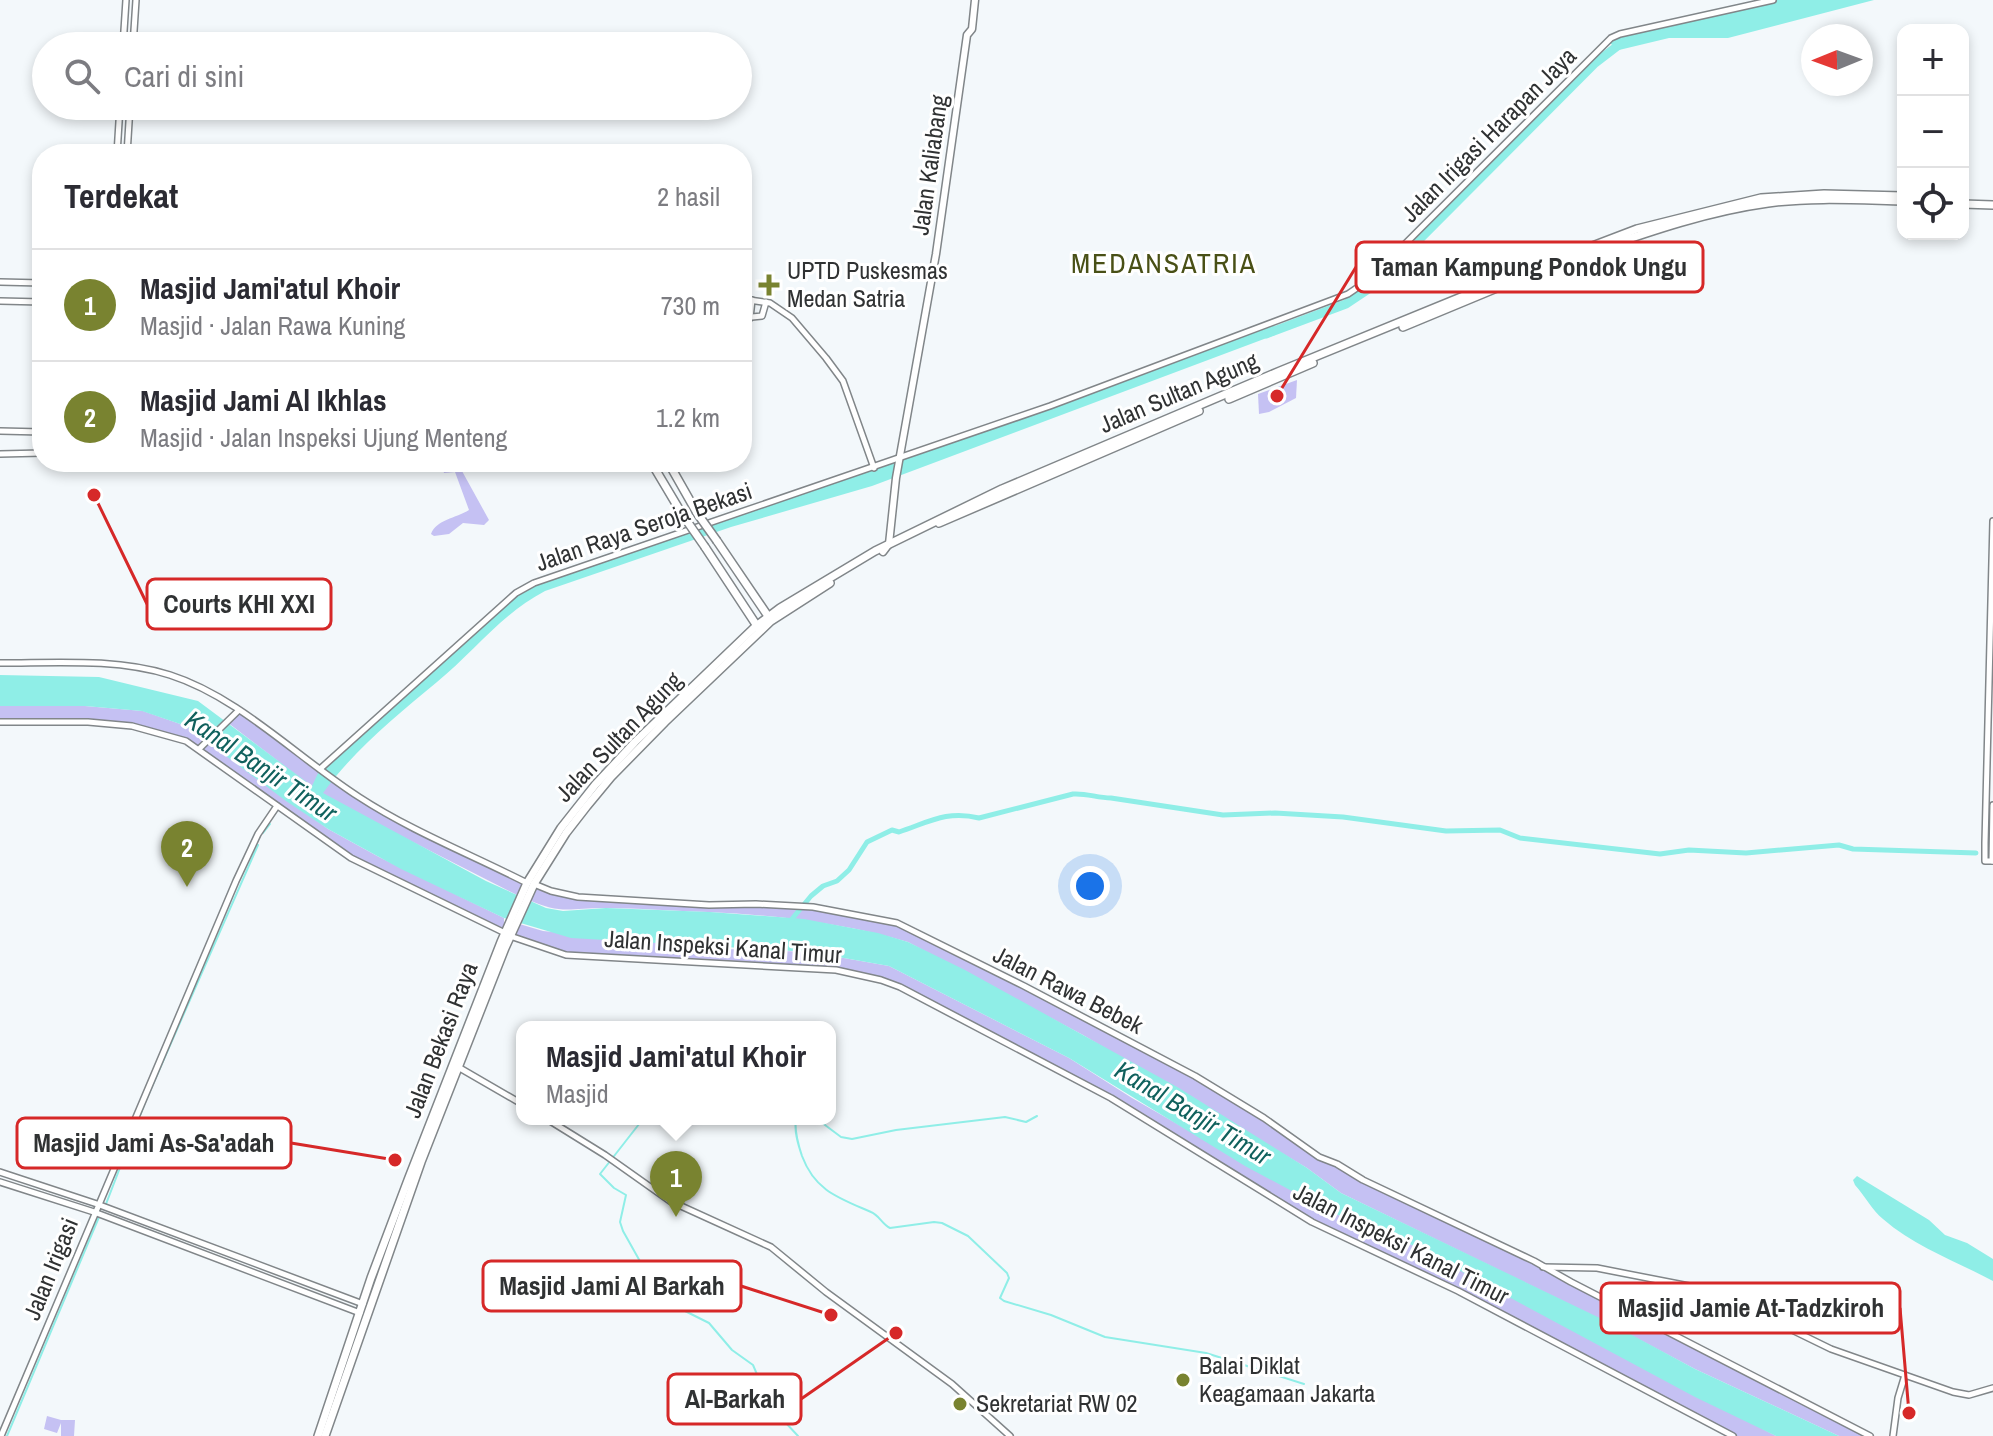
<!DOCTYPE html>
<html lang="id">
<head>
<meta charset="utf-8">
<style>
  body { margin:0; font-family:"Archivo Narrow",sans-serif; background:#f2f2f3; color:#2b2b33 }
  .controls { position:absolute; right:24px; top:24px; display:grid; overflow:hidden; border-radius:16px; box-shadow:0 4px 12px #0003 }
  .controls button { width:72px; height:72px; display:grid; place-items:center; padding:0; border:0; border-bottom:2px solid #e1e1e2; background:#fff; color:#2b2b33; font:40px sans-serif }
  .compass { position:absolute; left:1801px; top:24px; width:72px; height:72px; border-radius:50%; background:#fff; box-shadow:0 4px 12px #0003; rotate:269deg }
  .you { position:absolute; left:1090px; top:886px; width:28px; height:28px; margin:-20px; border:6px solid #fff; border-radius:50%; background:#1a73e8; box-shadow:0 0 0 12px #1a73e833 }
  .badge { display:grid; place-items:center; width:52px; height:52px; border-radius:50%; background:#798330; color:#fff; font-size:26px; font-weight:700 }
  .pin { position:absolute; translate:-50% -66px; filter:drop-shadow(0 2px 4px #0008) }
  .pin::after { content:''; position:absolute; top:42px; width:28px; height:24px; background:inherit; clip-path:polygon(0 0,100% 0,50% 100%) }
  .popup { position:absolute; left:516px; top:1021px; width:320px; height:104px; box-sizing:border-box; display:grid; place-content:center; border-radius:16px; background:#fff; filter:drop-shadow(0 2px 6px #0005); font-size:26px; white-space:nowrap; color:#7c7c81 }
  .popup b { font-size:30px; color:#2b2b33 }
  .popup::after { content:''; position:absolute; left:50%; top:100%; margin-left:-16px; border:16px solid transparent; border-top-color:#fff }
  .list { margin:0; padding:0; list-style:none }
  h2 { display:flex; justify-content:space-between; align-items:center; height:104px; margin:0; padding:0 32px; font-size:34px }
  h2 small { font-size:26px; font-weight:400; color:#7c7c81 }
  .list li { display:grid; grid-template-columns:52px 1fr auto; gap:24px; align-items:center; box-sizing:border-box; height:112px; padding:0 32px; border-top:2px solid #e1e1e2 }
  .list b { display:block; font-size:30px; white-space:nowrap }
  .list p { margin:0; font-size:26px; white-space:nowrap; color:#7c7c81 }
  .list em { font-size:26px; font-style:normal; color:#7c7c81 }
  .icon { flex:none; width:44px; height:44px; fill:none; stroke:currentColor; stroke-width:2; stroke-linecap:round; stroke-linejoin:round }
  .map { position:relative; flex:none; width:1993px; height:1436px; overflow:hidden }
  .search { position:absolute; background:#fff; box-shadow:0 4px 12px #0003; left:32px; top:32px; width:720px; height:88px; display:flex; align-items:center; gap:20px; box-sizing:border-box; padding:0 28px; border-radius:44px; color:#7c7c81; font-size:30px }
  .panel { position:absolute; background:#fff; box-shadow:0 4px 12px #0003; left:32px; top:144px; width:720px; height:328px; border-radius:32px }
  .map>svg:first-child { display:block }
  .green { fill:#c5c1f3 }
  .water { fill:#8feee7 }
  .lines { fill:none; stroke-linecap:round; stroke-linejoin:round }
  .stream { stroke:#8feee7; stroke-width:2 }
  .canal { stroke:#8feee7; stroke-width:5 }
  .river { stroke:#8feee7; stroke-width:9 }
  .secondary-casing { stroke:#818689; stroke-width:8 }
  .primary-casing { stroke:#818689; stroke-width:9 }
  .highway-casing { stroke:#818689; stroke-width:10 }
  .secondary { stroke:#fff; stroke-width:5 }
  .primary { stroke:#fff; stroke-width:6 }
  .highway { stroke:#fff; stroke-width:7 }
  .highway-bridge-casing { stroke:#818689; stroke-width:10; stroke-linecap:butt }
  .highway-bridge { stroke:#fff; stroke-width:7 }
  .poi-dot { fill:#798330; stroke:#fff; stroke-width:3 }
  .labels { text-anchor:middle; stroke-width:6; stroke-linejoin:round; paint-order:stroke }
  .street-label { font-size:24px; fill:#303233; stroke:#fff }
  .poi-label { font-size:24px; fill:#303233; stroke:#fff; text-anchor:start }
  .water-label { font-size:26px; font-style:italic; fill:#10615d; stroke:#fff }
  .quarter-label { font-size:28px; letter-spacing:2px; fill:#495016; stroke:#fff }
  .leader { fill:none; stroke:#d62828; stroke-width:3 }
  .callout-dot { fill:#d62828; stroke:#fff; stroke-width:3 }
  .callout { fill:#fff; stroke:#d62828; stroke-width:3 }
  .callout-label { font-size:26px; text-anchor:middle; font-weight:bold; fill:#303233 }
</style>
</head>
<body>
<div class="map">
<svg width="1993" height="1436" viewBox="0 0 1993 1436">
  <rect width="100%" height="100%" fill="#f3f8fb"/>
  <g class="green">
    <polygon points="1297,380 1296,398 1269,412 1259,414 1258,394"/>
    <path d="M447 462H457L489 520 484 525 463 523 449 534 434 536 431 534C436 520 456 518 469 510L455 472 444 473 442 467Z"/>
    <polygon points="0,706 85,706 143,711 186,726 328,829 379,857 504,918 504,929 493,927 351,858 199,749 165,734 106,723 0,722"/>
    <polygon points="238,711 360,798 527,883 521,897 348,809 316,790 227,722"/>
    <path d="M534 884 578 897 813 907 897 923 1093 1023 1244 1106 1319 1157 1534 1261 1871 1436H1839L1695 1369 1610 1324 1341 1193 1307 1168 1083 1035 908 942C843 923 776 915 708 912 674 911 639 908 604 908 569 908 561 915 527 899Z"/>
    <polygon points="516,923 543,931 726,949 810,952 889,966 1069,1058 1132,1098 1331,1212 1412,1245 1776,1436 1733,1436 1458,1291 1312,1222 1154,1123 900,987 840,971 566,955 510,936"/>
    <polygon points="47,1416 61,1420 75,1420 74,1436 61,1436 61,1423 57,1433 44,1429"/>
  </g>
  <g class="water">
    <polygon points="1773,0 1874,0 1728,38 1669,38 1619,50 1607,41 1615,36"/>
    <path d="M1274 321 1275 335 872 486 731 527 545 591C501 614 474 652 437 682 396 716 354 750 323 793L486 881 546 908 563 911 606 908 710 912 804 919 878 933 908 942 965 970 1179 1088 1307 1168 1341 1193 1606 1321 1695 1369 1839 1436H1776L1695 1397 1412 1245 1331 1212 1245 1166 1069 1058 889 966 810 952 571 938 504 918 401 869 328 829 286 801 186 726 142 711 85 706H0V675L99 677 198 701 312 786 320 769 516 593 534 583 899 460Z"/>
    <path d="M1857 1176 1929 1220 1945 1235 1967 1243 1993 1259V1281C1956 1261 1915 1247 1883 1219 1872 1210 1865 1196 1855 1185L1853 1180Z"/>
  </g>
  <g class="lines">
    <g class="stream">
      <polyline points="263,833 270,824"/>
      <polyline points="643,1119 600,1174 614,1188 626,1195 620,1222 623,1231 655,1288 673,1305 709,1323 732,1350 753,1365 771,1407 798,1436"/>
      <path d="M796 1119C794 1131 798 1144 802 1156 815 1191 839 1198 871 1212 879 1215 882 1224 890 1228L934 1222 942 1223 968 1236 1007 1273 1009 1278 1000 1298 1004 1301 1051 1315 1105 1337 1206 1353 1304 1384"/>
      <polyline points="817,1119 841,1137 852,1139 896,1130 1005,1117 1026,1122 1037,1116"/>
      <polyline points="106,1204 146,1100 258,845"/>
      <polyline points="7,1436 99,1217"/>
    </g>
    <path class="canal" d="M792 919 811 896 823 886 837 881 849 870 867 842 892 830 899 832C929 822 947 810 979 818L1073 794C1087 793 1097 798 1111 798L1223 815 1275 813 1343 817 1446 831 1500 830 1520 838 1660 854 1689 850 1746 853 1839 845 1853 849 1976 853"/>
    <polyline class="river" points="1266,334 1346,304 1373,286 1594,64 1624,41"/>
    <g class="secondary-casing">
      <g id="secondary">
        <polyline points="123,46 126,0"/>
        <polyline points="133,46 136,0"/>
        <polyline points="117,154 120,106"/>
        <polyline points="127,154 130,106"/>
        <polyline points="0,282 42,283"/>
        <polyline points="742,299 770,303 792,318 826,358 843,381 874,468"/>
        <polyline points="0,301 42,302"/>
        <polyline points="742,318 762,316 766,302"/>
        <polyline points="750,318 752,300"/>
        <polyline points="0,431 42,432"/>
        <polyline points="0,454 42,453"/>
        <polyline points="1993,521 1985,843 1985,861 1993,861"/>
        <path d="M0 663C55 663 116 658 170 675 239 697 298 758 359 797 411 831 472 855 527 883"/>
        <polyline points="0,722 88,722 132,726 186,741 351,858 505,933"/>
        <polyline points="199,749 238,711"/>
        <polyline points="320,769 516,593 534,583 1050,406 1348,294 1370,279 1611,38 1620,34 1773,0"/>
        <polyline points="1992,861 1993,805"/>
        <polyline points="534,884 551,891 578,897 709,905 756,904 813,907 897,923 1024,986 1195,1076 1264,1118 1319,1157 1337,1164 1363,1180 1534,1261 1571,1282 1870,1436"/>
        <polyline points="510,936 566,955 836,970 881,980 900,987 1111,1098 1312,1222 1458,1291 1733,1436"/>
        <polyline points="458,1067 522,1104"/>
        <polyline points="547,1119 605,1155 670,1201 771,1247 826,1292 952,1384 1010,1436"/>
        <polyline points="0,1172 97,1204 363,1304"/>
        <polyline points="0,1182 94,1212 360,1313"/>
        <polyline points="1543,1267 1597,1268 1689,1286 1747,1308 1831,1349 1953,1392 1969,1395 1993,1388"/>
        <polyline points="1,1436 236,881 258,834 277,806"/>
        <polyline points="1893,1436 1898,1398 1905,1375"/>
      </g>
    </g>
    <g class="primary-casing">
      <polyline id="primary" points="883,552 889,544 896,478 936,254 967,35 972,29 975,0"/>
    </g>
    <g class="highway-casing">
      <g id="highway">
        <polyline points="1963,204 1993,205"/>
        <path d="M1596 250C1651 231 1709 211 1768 203 1812 197 1859 200 1903 201"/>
        <polyline points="1403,327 1509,283"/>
        <polyline points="1229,399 1313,363"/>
        <polyline points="651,462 682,514"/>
        <polyline points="668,462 697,513"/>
        <polyline points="939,523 1199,411"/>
        <polyline points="717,541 770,619"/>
        <polyline points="705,547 759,629"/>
        <polyline points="318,1436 371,1278 408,1180 501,942 527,883 561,828 595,785 635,742 756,626 780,608 875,551 1002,489 1280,371 1498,282 1637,229 1761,198 1824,194 1903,196"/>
        <polyline points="325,1436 421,1162 505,948 534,884 566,833 587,806 611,777 665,722 771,621 830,583"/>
      </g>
    </g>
    <use href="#secondary" class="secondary"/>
    <use href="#primary" class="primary"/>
    <use href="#highway" class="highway"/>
    <g class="highway-bridge-casing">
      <g id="highway-bridge">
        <polyline points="697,513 717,541"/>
        <polyline points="682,514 705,547"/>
      </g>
    </g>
    <use href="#highway-bridge" class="highway-bridge"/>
  </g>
  <g class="poi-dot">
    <path d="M765 273h8v8h8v8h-8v8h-8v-8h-8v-8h8z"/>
    <circle cx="1183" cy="1380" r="8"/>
    <circle cx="960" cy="1404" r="8"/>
  </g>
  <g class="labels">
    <g class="street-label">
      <text transform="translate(1489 135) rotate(-45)" y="8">Jalan Irigasi Harapan Jaya</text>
      <text transform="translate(930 165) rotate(-82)" y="8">Jalan Kaliabang</text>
      <text transform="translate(1179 393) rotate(-23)" y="8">Jalan Sultan Agung</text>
      <text transform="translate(644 527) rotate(-19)" y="8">Jalan Raya Seroja Bekasi</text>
      <text transform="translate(619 737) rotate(-46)" y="8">Jalan Sultan Agung</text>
      <text transform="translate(723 947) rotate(4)" y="8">Jalan Inspeksi Kanal Timur</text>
      <text transform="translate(1068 990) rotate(27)" y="8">Jalan Rawa Bebek</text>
      <text transform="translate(441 1040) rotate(-69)" y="8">Jalan Bekasi Raya</text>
      <text transform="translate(1401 1244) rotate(27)" y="8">Jalan Inspeksi Kanal Timur</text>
      <text transform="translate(51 1269) rotate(-68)" y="8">Jalan Irigasi</text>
    </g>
    <g class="poi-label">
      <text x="787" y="279">UPTD Puskesmas<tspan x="787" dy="28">Medan Satria</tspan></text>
      <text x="1199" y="1374">Balai Diklat<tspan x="1199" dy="28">Keagamaan Jakarta</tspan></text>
      <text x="976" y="1412">Sekretariat RW 02</text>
    </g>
    <g class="water-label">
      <text transform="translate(261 766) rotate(34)" y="9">Kanal Banjir Timur</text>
      <text transform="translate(1193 1113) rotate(31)" y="9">Kanal Banjir Timur</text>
    </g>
    <g class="quarter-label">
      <text x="1164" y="273">MEDANSATRIA</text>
    </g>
  </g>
  <path class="leader" d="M1277 396L1356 267M94 495L147 604M395 1160L291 1143M831 1315L741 1286M1909 1413L1900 1308M896 1333L801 1399"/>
  <g class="callout-dot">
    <circle cx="1277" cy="396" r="8"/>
    <circle cx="94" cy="495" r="8"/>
    <circle cx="395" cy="1160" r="8"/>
    <circle cx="831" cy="1315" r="8"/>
    <circle cx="1909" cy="1413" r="8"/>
    <circle cx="896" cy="1333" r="8"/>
  </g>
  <g class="callout">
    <rect x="1356" y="242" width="347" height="50" rx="8"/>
    <rect x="147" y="579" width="184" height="50" rx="8"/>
    <rect x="17" y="1118" width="274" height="50" rx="8"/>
    <rect x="483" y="1261" width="258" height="50" rx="8"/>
    <rect x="1601" y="1283" width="299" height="50" rx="8"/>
    <rect x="668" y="1374" width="133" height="50" rx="8"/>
  </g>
  <g class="callout-label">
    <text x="1529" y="276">Taman Kampung Pondok Ungu</text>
    <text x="239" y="613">Courts KHI XXI</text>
    <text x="154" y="1152">Masjid Jami As-Sa'adah</text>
    <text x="612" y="1295">Masjid Jami Al Barkah</text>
    <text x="1751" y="1317">Masjid Jamie At-Tadzkiroh</text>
    <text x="735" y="1408">Al-Barkah</text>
  </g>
</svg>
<div class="controls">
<button>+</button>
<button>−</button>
<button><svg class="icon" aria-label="locate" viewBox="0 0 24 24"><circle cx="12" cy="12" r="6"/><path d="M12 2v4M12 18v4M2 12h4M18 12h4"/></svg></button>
</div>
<svg class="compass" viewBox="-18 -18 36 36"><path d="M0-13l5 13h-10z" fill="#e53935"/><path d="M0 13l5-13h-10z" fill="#7c7c81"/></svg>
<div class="you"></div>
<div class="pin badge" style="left:676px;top:1217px">1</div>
<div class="popup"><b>Masjid Jami'atul Khoir</b>Masjid</div>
<div class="pin badge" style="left:187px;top:887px">2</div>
<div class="search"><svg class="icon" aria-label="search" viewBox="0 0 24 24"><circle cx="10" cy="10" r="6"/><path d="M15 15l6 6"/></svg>Cari di sini</div>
<section class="panel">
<h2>Terdekat<small>2 hasil</small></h2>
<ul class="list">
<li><span class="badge">1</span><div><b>Masjid Jami'atul Khoir</b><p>Masjid · Jalan Rawa Kuning</p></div><em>730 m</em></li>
<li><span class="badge">2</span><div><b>Masjid Jami Al Ikhlas</b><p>Masjid · Jalan Inspeksi Ujung Menteng</p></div><em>1.2 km</em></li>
</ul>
</section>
</div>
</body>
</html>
